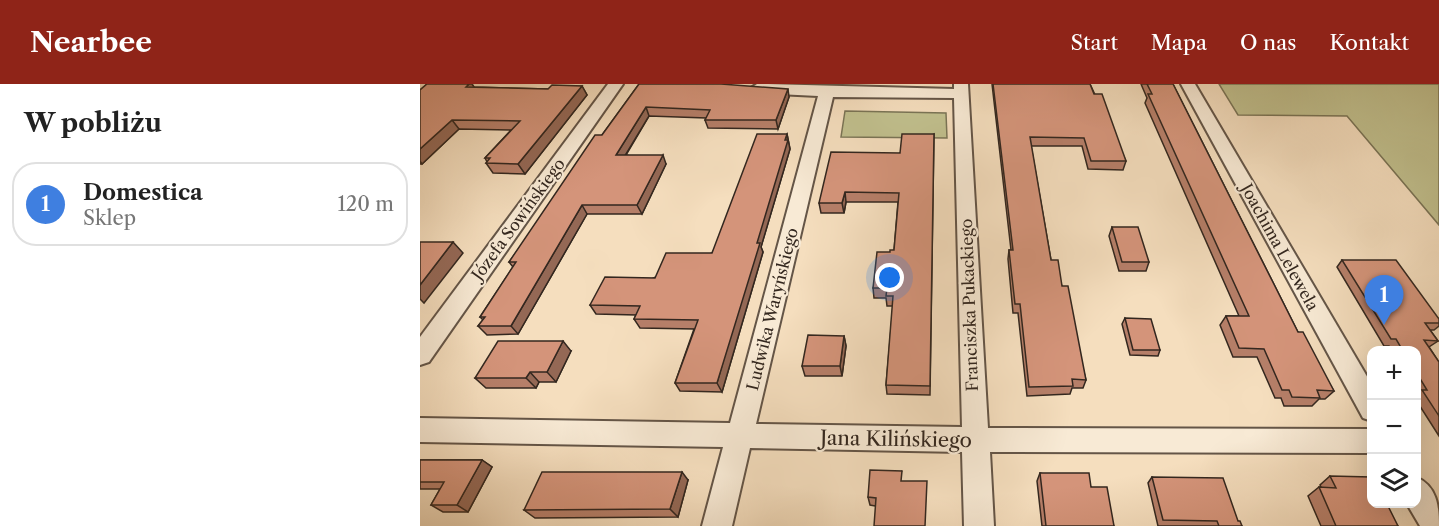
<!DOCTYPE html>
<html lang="pl">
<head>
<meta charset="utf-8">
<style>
  body { margin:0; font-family:"Libre Caslon Text",serif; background:#f6f6f6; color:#222 }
  .controls { position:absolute; right:18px; bottom:18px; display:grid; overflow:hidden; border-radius:12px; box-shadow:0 6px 24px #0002 }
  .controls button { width:54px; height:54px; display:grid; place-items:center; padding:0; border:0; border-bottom:2px solid #e0e0e0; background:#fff; color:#222; font:30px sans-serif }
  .you { position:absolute; left:470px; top:194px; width:21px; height:21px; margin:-15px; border:4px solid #fff; border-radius:50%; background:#1a73e8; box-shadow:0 0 0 9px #1a73e833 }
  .badge { display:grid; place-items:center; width:39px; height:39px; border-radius:50%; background:#8f2418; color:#fff; font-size:20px; font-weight:700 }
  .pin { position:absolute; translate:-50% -50px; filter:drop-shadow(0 2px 3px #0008) }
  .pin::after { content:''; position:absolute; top:32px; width:21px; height:18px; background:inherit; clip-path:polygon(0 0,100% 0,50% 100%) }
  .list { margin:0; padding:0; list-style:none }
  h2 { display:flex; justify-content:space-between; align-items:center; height:78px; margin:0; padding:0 24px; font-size:26px }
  h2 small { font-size:20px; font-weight:400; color:#767676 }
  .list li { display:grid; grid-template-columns:39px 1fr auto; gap:18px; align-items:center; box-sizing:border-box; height:84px; margin:0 12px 12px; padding:0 12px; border:2px solid #e0e0e0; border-radius:24px }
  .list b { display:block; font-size:22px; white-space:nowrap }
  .list p { margin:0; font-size:20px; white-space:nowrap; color:#767676 }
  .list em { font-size:20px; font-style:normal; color:#767676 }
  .icon { flex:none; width:33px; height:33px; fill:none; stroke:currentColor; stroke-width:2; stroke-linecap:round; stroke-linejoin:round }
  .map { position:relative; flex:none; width:1019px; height:442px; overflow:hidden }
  header { display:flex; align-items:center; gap:36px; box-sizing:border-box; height:84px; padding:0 30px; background:#8f2418; color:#fff }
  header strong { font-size:28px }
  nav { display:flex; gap:33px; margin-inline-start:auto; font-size:21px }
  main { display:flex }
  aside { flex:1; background:#fff }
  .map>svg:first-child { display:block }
  .green { fill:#c1c08e; stroke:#7a7456; stroke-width:1.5 }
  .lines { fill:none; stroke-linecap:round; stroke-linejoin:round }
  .street-casing { stroke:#645547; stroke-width:4 }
  .street { fill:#f8ead5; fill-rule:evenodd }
  .wall { fill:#b67f69; stroke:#33271f; stroke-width:1.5 }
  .shaded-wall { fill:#946855; stroke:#33271f; stroke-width:1.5 }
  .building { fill:#d4947a; stroke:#33271f; stroke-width:1.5 }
  .labels { text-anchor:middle; stroke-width:4.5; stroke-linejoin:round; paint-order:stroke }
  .street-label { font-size:16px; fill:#33271f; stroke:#f8ead5 }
  .near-street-label { font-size:20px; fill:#33271f; stroke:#f8ead5 }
</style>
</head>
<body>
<header>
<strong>Nearbee</strong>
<nav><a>Start</a><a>Mapa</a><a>O nas</a><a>Kontakt</a></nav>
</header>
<main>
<aside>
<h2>W pobliżu<small></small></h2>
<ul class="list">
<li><span class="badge" style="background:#3f7fe0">1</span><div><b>Domestica</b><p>Sklep</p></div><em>120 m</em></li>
</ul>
</aside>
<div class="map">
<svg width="1019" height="442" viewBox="0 0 1019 442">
  <rect width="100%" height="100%" fill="#f5debe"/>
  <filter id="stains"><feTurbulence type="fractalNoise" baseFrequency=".00333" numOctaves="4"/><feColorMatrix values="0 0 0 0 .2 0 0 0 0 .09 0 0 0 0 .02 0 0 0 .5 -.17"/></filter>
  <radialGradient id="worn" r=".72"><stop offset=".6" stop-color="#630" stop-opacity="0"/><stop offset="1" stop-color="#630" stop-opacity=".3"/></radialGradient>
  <g class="green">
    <polygon points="799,0 1019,0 1019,141 927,32 818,31"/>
    <polygon points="425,27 526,29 527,54 421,53"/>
  </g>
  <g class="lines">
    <g class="street-casing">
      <g id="street">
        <polygon points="188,0 203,0 9,278 0,281 0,253"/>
        <path d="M348 0 534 5V0H548L568 344 952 345V369L570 368 574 442H544L542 368 330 364 312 442H282L303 363 0 358V334L310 339 398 12 339 9 331 4 337 0ZM413 13 534 14 542 343 336 340Z"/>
        <polygon points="761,0 775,0 952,301 952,337 943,334"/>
        <path d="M996 393C1017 402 1019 422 1019 442H1000L987 420H996Z"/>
      </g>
    </g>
    <use href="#street" class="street"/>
  </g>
  <g class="wall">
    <polygon points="7,0 52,0 54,3 128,5 162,2 167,11 105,90 73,89 66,79 67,78 65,74 91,46 39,45 2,80 0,80 0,6"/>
    <polygon points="219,0 369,13 358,45 288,44 285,36 286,34 229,32 206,71 246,80 222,130 167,130 98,250 67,251 58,242 63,236 60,233 93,183 89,178 182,51"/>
    <polygon points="572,0 670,0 706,77 703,86 668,85 662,62 611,62 631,176 642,202 666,296 663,304 652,304 650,310 607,312 598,229 593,229 588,175 589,166 591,166"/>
    <polygon points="721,0 753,0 878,248 914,307 905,315 899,315 892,322 864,322 861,314 855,314 837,273 813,273 800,241 806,232 819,232 725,19 727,14"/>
    <polygon points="367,50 370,65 341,163 343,168 302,308 260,307 255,299 274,245 220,244 214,235 216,231 176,230 170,221 292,169"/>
    <polygon points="514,50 510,311 467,310 466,301 473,222 467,222 466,214 454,214 453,204 470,168 474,166 478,118 426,118 424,129 401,129 399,119 480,69"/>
    <polygon points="692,143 729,178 726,187 699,187 689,152"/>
    <polygon points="922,176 1019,235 1019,242 1014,246 1010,246 1018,257 1009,263 1019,278 1019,352 996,316 996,311 998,310 996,308 996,267 972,267 969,262 964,262 917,183"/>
    <polygon points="705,234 740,266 738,272 710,271 702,240"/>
    <polygon points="424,252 426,262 422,292 385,292 382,282"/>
    <polygon points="151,267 136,298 119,298 116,304 66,304 55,294"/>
    <polygon points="0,376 62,376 72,383 48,428 23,428 11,421 20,405 0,405"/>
    <polygon points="482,387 455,422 450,421 448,413"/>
    <polygon points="620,389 671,403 694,442 622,442 617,397"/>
    <polygon points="910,392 978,442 901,442 888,412 899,403 901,403 900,401"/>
    <polygon points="732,393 818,437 822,442 738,442 728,399"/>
    <polygon points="268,396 258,433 115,434 104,426"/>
  </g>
  <g class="shaded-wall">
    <polygon points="49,0 52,0 57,8 46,3"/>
    <polygon points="162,2 167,11 105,90 98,80"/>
    <polygon points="368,5 369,13 358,45 356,36"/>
    <polygon points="226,23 229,32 200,80 196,71"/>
    <polygon points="32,36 39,45 2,80 0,77 0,65"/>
    <polygon points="367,50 370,65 341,163 343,168 302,308 297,299"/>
    <polygon points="243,71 246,80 222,130 217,121"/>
    <polygon points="425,108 426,118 424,129 422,119"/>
    <polygon points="162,121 167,130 98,250 91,242"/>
    <polygon points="33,158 43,169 4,219 0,215 0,201"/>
    <polygon points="424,252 426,262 422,292 420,282"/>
    <polygon points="143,257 151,267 136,298 127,288"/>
    <polygon points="110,288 119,298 116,304 106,294"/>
    <polygon points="62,376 72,383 48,428 37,421"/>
    <polygon points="262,388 268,396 258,433 250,425"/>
  </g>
  <g class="building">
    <polygon points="7,0 49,0 46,3 128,5 132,1 162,2 98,80 66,79 70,74 65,74 100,37 32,36 0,65 0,6"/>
    <polygon points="219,0 301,0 368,5 356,36 285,36 290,26 226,23 196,71 243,71 217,121 162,121 91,242 58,242 65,233 60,233 96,178 89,178 175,51 182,51"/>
    <polygon points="573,0 670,0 674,10 682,10 706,77 671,77 664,54 610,53 631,176 638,176 642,202 648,202 666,296 652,295 653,302 609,303 600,220 595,220 589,166 593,166"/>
    <polygon points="727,0 753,0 878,248 883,248 914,307 897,306 900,314 872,313 869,306 862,306 844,265 819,264 806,232 829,232 728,10 732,10"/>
    <polygon points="337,50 367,50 365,56 368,56 337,159 340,159 297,299 255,299 278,236 214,235 220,222 170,221 185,193 235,194 246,169 292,169"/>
    <polygon points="482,50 514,50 510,302 466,301 473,212 466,212 467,204 453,204 457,168 470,168 470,166 474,166 479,109 425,108 422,119 399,119 411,68 480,69"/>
    <polygon points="692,143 718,143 729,178 702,178"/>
    <polygon points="0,158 33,158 0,201"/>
    <polygon points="922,176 976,176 1019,235 1019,239 1005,239 1018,257 1004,256 1019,278 1019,332 1002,306 1007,306 996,288 996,267 983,267 976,255 971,255"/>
    <polygon points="705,234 731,235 740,266 713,266"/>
    <polygon points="388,251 424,252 420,282 382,282"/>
    <polygon points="78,257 143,257 127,288 110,288 106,294 55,294"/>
    <polygon points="0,376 62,376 37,421 11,421 24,398 0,398"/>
    <polygon points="450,386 482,387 481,397 507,397 505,442 454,442 456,414 448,413"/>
    <polygon points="122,388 262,388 250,425 104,426"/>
    <polygon points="620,389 669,389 671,403 687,403 694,442 626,442"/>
    <polygon points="910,392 951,393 951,420 967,420 978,442 916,442 899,403 916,404"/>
    <polygon points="732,393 803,394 818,437 820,437 822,442 799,442 797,437 743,436"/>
  </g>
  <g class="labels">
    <g class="street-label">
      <text transform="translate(98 135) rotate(-54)" y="6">Józefa Sowińskiego</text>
      <text transform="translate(860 163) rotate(61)" y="6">Joachima Lelewela</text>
      <text transform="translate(549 221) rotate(-92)" y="6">Franciszka Pukackiego</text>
      <text transform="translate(352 225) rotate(-76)" y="6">Ludwika Waryńskiego</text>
    </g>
    <g class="near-street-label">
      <text transform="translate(476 355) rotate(1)" y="7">Jana Kilińskiego</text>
    </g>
  </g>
  <rect width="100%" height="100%" filter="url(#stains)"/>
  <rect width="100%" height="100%" fill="url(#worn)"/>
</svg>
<div class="controls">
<button>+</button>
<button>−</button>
<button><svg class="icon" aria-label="layers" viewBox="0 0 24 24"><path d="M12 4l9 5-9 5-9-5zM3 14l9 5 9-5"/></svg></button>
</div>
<div class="you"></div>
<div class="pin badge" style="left:964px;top:241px;background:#3f7fe0">1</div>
</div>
</main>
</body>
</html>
